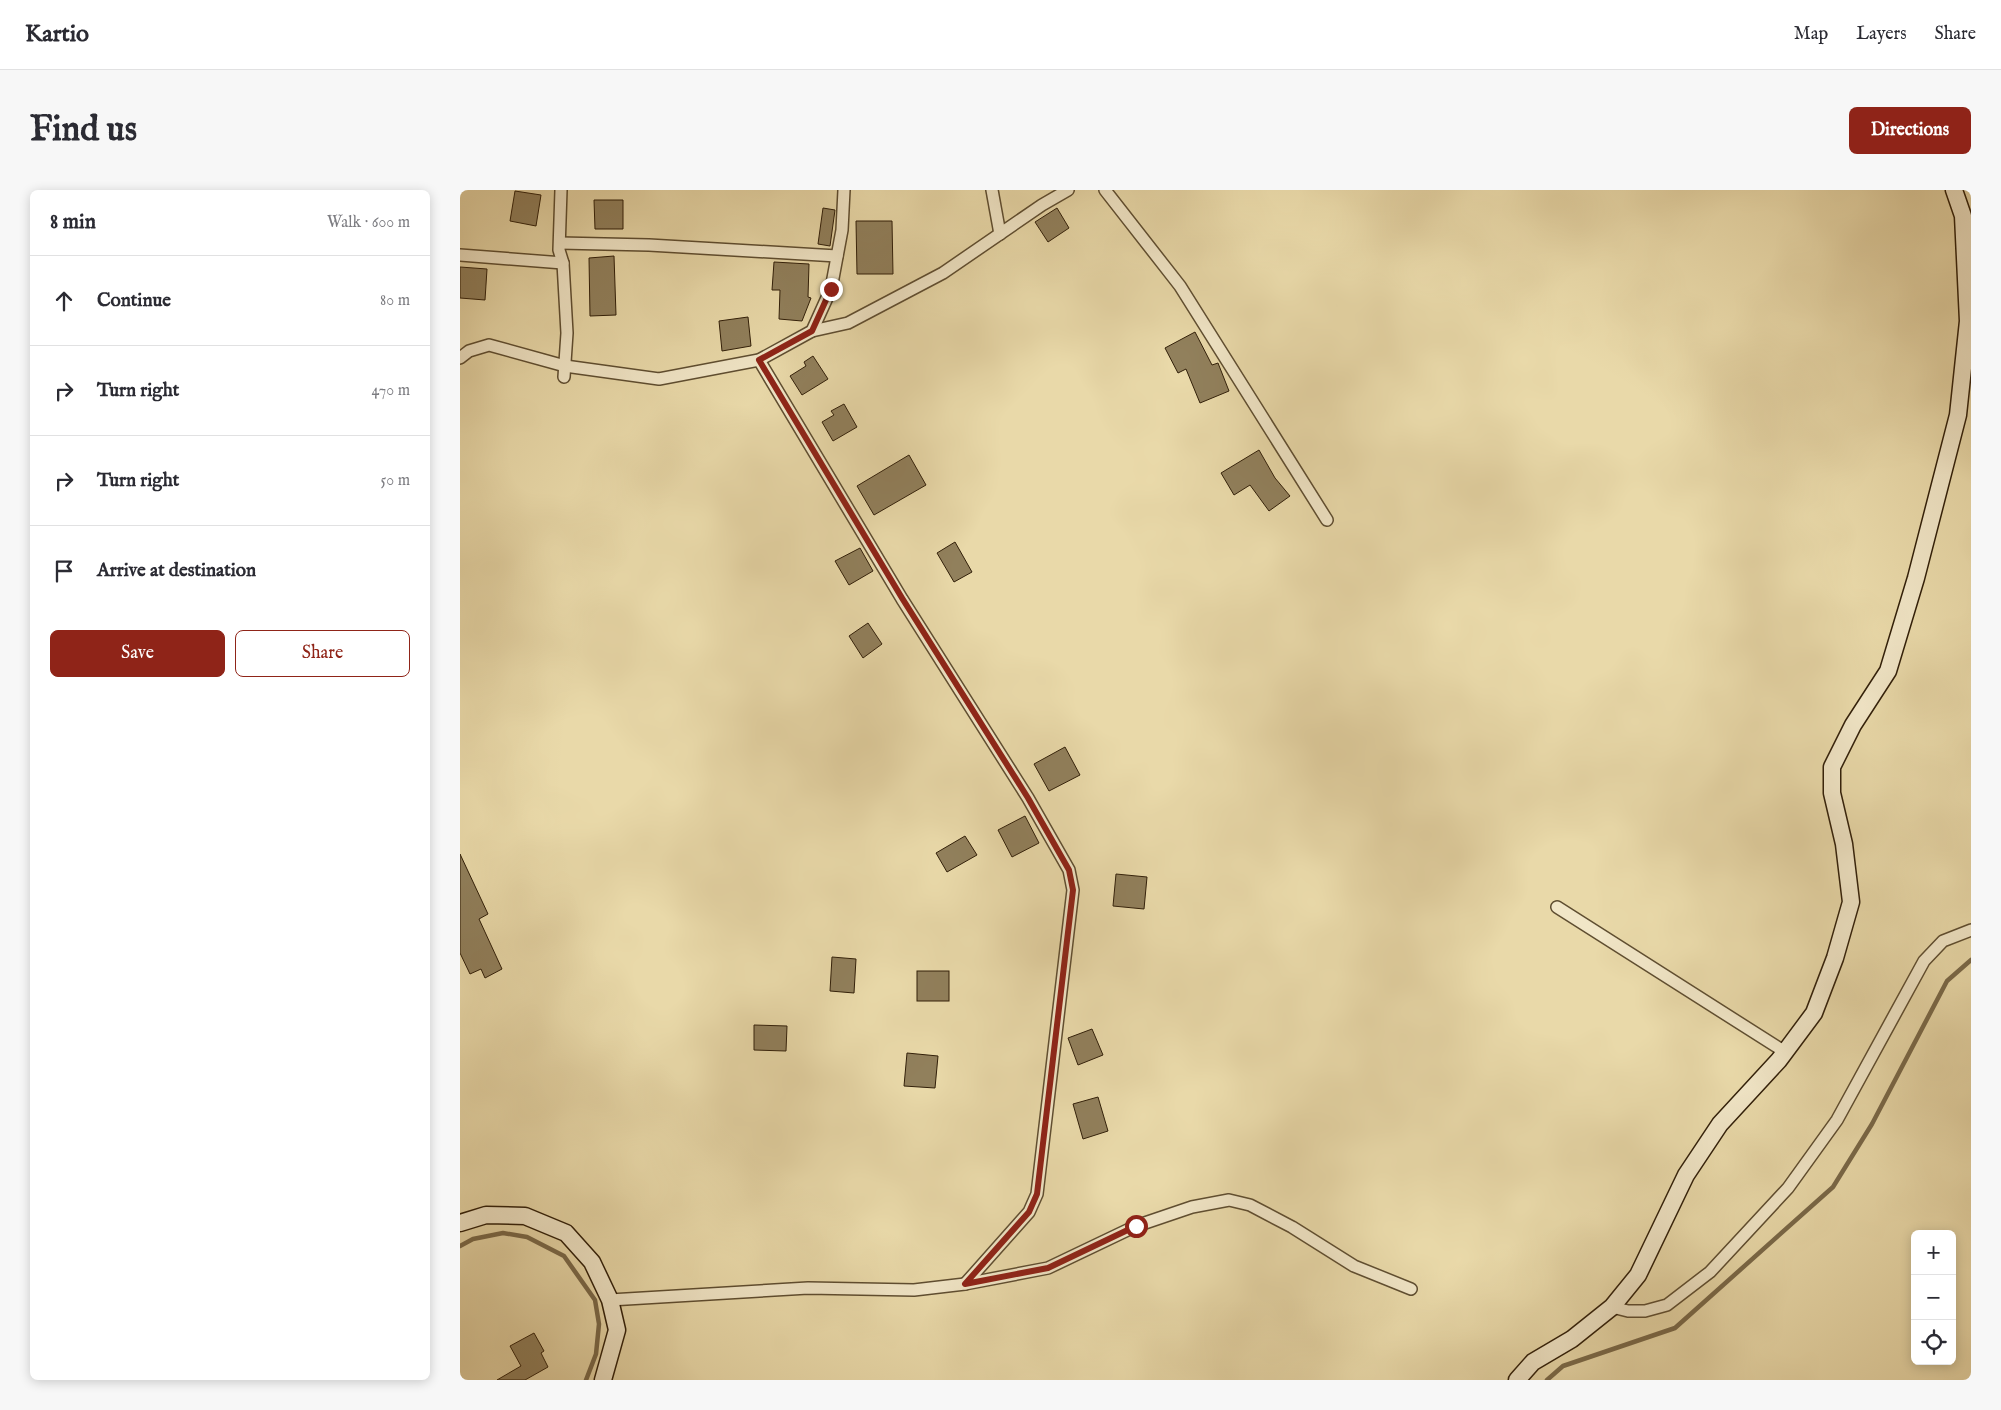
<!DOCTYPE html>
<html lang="en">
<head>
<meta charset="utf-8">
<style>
  body { margin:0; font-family:"IM FELL English",serif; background:#f7f7f7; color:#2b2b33 }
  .controls { position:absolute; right:15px; bottom:15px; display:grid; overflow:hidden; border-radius:8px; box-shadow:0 2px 12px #0003 }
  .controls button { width:45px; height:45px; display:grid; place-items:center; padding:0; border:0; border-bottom:1px solid #e1e1e2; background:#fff; color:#2b2b33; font:25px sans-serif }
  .stop { position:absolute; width:15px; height:15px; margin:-11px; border:4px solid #8f2418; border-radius:50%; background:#fff }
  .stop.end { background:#8f2418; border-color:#fff; box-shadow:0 1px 5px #0008 }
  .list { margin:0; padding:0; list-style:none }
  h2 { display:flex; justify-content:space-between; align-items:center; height:65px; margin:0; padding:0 20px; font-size:21px }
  h2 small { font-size:16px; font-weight:400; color:#7c7c81 }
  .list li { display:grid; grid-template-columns:32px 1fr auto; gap:15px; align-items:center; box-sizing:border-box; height:90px; padding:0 20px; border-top:1px solid #e1e1e2 }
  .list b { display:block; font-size:19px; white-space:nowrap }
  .list em { font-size:16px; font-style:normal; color:#7c7c81 }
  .actions { display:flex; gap:10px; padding:15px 20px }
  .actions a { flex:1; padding:11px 0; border:1px solid #8f2418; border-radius:8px; text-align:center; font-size:18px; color:#8f2418 }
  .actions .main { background:#8f2418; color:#fff }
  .icon { flex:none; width:28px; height:28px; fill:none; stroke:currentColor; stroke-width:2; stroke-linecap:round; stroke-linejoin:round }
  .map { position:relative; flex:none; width:1511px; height:1190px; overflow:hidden; border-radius:8px }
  header { display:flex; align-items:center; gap:30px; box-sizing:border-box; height:70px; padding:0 25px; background:#fff; border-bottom:1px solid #e1e1e2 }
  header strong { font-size:24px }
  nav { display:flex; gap:28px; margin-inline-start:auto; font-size:18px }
  .intro { display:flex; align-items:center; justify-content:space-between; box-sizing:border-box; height:120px; padding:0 30px }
  h1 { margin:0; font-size:35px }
  .button { padding:12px 22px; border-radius:8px; background:#8f2418; color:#fff; font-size:18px; font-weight:700 }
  main { display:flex; gap:30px; padding:0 30px }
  aside { flex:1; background:#fff; border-radius:8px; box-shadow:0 2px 12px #0003 }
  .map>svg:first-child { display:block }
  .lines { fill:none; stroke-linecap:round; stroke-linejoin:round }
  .stream { stroke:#7a6949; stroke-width:4.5 }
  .building { fill:#91805c; stroke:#311f09 }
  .street-casing { stroke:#5f4e31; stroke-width:14 }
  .secondary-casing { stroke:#311f09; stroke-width:19 }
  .street { stroke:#f1e6c7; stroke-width:11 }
  .secondary { stroke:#f1e6c7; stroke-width:16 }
  .route { stroke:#8f2418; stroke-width:6 }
</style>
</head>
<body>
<header>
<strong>Kartio</strong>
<nav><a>Map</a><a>Layers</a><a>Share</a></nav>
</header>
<div class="intro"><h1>Find us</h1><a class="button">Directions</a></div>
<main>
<aside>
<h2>8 min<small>Walk · 600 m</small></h2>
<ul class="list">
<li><svg class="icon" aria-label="ahead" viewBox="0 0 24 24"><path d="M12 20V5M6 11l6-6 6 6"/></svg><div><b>Continue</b></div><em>80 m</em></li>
<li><svg class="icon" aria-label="right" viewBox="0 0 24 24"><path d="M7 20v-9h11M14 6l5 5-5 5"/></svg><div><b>Turn right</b></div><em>470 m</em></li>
<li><svg class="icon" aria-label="right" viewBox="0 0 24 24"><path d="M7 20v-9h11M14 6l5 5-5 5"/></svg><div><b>Turn right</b></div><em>50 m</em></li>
<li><svg class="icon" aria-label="arrive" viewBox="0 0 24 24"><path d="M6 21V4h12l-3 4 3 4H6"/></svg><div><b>Arrive at destination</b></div></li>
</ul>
<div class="actions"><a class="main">Save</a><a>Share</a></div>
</aside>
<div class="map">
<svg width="1511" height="1190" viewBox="0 0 1511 1190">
  <rect width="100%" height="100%" fill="#e9d9a9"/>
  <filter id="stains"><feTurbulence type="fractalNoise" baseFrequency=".004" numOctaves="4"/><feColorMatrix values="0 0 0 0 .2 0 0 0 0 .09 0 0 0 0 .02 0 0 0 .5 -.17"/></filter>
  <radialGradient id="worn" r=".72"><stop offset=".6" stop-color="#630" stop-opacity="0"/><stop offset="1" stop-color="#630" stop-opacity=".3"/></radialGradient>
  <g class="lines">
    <g class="stream">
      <polyline points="0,1056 13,1049 43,1043 67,1047 104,1066 135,1110 139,1134 136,1164 126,1190"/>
      <polyline points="1087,1190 1103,1176 1215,1138 1373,997 1412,934 1487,791 1511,770"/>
    </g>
  </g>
  <g class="building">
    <polygon points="55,1 81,5 76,36 50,31"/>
    <polygon points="134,10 163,10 163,39 135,39"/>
    <polygon points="363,18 375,20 370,56 358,54"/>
    <polygon points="597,18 609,38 588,52 575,32"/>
    <polygon points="396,31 432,31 433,84 397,84"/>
    <polygon points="154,66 156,125 130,126 129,68"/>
    <polygon points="314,72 349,74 348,107 351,108 342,131 319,129 320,100 312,100"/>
    <polygon points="0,77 27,79 25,110 0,108"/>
    <polygon points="288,127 291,156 262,161 259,131"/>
    <polygon points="735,142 752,175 758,173 769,201 740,213 726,179 718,183 705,158"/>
    <polygon points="353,166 368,189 342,205 330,186 346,176 344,172"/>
    <polygon points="384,214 397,237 373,251 362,232 374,225 371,221"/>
    <polygon points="799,260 815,288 830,306 809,321 790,295 774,305 761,283"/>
    <polygon points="449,265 466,295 414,325 397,296"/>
    <polygon points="495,352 512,382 494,392 477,363"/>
    <polygon points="400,358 413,381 389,395 375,371"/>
    <polygon points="408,433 422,454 403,468 389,446"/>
    <polygon points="605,557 620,585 589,601 574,574"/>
    <polygon points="565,626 579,653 552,667 538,640"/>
    <polygon points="505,646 517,665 487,682 476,663"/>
    <polygon points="0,664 28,724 19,729 42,779 25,788 21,779 10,784 0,763"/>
    <polygon points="656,684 687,687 684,719 653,716"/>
    <polygon points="372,767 396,769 394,803 370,801"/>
    <rect x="457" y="781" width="32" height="30"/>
    <polygon points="294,835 327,836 326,861 294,860"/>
    <polygon points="632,839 643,865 618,875 608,848"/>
    <polygon points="447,863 478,866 475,898 444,896"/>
    <polygon points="638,907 648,941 623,949 613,914"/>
    <polygon points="74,1143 84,1161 81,1163 88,1177 65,1190 37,1190 61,1176 50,1156"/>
  </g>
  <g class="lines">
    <g class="street-casing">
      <g id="street">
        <polyline points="101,0 99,60 103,73 107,143 104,187"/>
        <polyline points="532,0 540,44"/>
        <polyline points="645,0 720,96 867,330"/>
        <polyline points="100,53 189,55 377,66"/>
        <polyline points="0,65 103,73"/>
        <polyline points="352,141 388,133 483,83 582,15 608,0"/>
        <polyline points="0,168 9,161 29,155 105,176 199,189 299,170 352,141 371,99 382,40 384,0"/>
        <polyline points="299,170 442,409 568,608 609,680 613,700 577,1004 569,1022 505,1094"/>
        <polyline points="1097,717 1325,862"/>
        <polyline points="150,1110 348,1098 454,1100 505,1094 588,1078 676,1036 732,1017 769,1010 790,1015 832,1037 894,1076 951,1099"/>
        <polyline points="1152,1117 1168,1121 1185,1121 1207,1115 1250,1082 1328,998 1377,930 1464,771 1483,751 1511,740"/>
      </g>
    </g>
    <g class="secondary-casing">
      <g id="secondary">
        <polyline points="0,1033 26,1025 65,1026 106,1043 132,1072 150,1110 157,1140 143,1190"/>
        <polyline points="1057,1190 1073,1172 1112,1149 1152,1117 1178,1085 1226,985 1260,934 1319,870 1354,823 1375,768 1391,712 1384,654 1372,603 1372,577 1393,535 1428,481 1456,388 1498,225 1508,131 1503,26 1494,0"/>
      </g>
    </g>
    <use href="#street" class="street"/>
    <use href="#secondary" class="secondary"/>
  </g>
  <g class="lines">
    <polyline class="route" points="371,99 352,141 299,170 442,408 568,608 609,680 613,700 577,1004 569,1022 505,1094 588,1078 676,1036"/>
  </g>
  <rect width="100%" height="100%" filter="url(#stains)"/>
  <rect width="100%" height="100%" fill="url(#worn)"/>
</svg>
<div class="controls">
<button>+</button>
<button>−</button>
<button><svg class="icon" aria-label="locate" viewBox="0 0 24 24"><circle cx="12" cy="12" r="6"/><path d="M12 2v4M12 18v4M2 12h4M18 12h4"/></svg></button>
</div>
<div class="stop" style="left:676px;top:1036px"></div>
<div class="stop end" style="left:371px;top:99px"></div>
</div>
</main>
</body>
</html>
